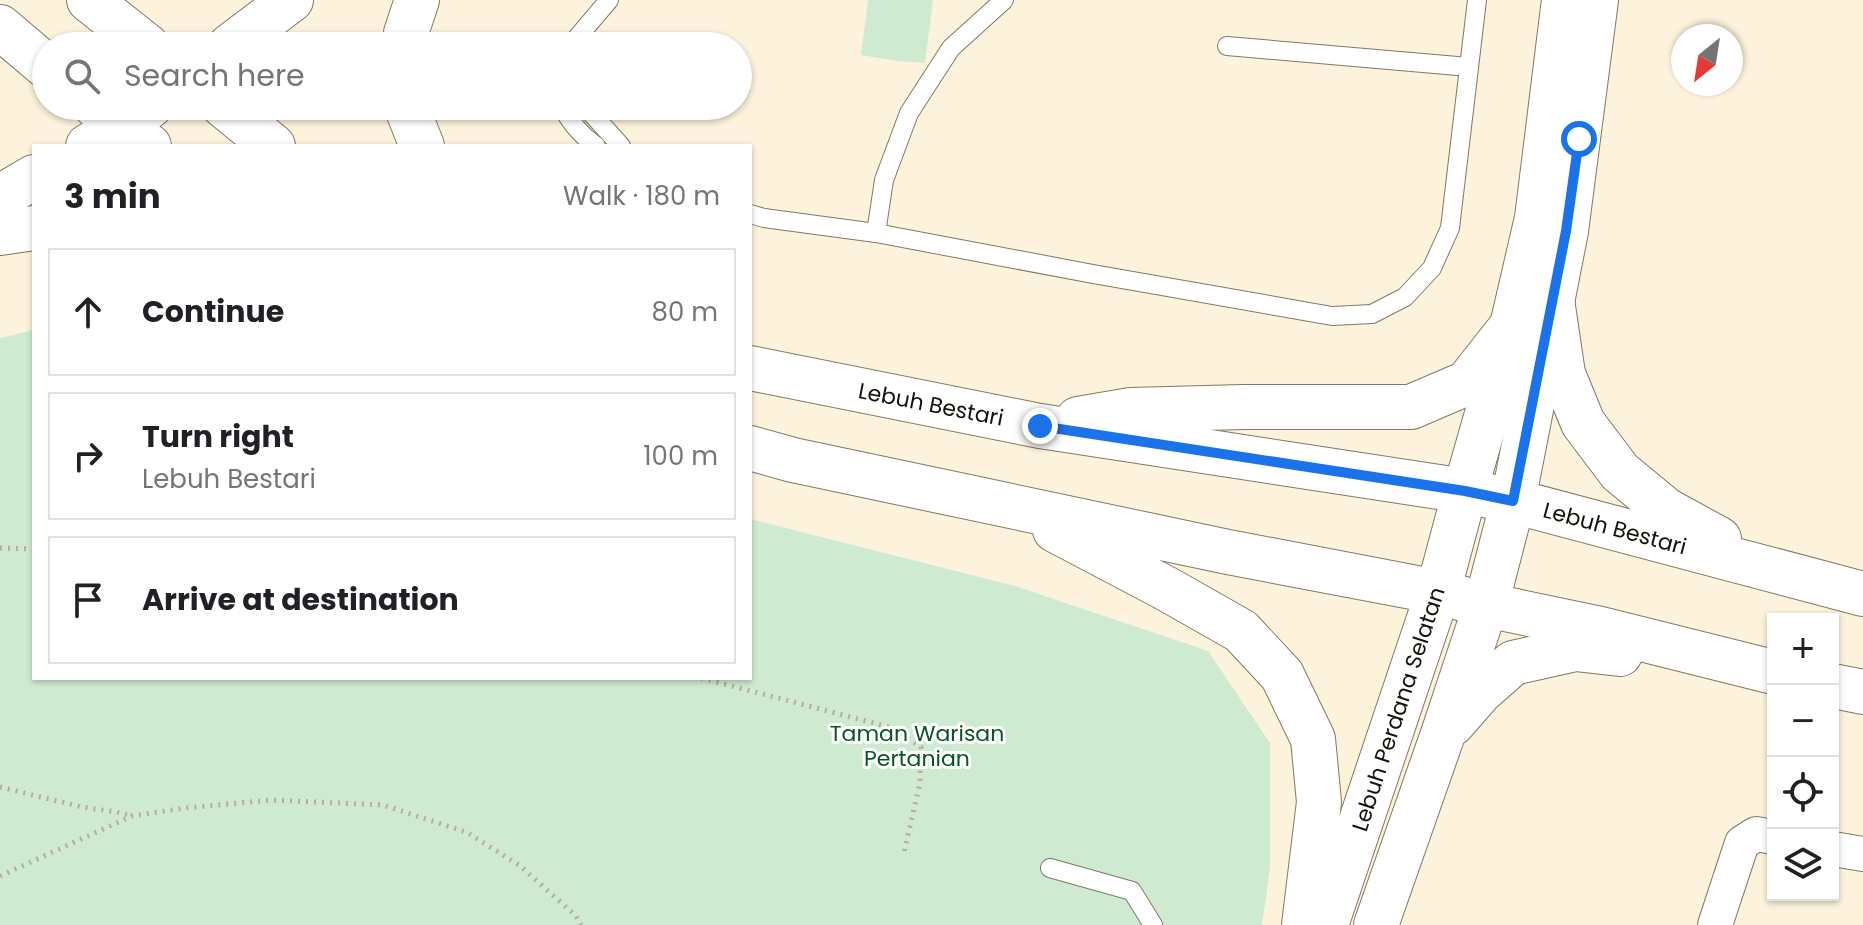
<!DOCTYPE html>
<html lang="en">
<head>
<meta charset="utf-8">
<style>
  body { margin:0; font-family:Poppins,sans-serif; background:#f6f6f6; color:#202124 }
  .controls { position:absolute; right:24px; bottom:24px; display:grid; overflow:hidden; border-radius:0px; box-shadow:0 2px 6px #0004 }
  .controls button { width:72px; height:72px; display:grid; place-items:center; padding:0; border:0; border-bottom:2px solid #e0e0e0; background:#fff; color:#202124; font:40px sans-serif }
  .compass { position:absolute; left:1671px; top:24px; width:72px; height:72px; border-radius:50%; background:#fff; box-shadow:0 2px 6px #0004; rotate:210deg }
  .stop { position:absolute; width:24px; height:24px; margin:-18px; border:6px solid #1a73e8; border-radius:50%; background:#fff }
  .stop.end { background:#1a73e8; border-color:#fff; box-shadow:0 2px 8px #0008 }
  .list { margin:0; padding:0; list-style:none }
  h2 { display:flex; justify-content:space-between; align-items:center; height:104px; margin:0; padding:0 32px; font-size:34px }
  h2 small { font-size:26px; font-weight:400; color:#757577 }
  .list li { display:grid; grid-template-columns:52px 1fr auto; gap:24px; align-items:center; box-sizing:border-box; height:128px; margin:0 16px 16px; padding:0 16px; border:2px solid #e0e0e0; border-radius:0px }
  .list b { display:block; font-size:30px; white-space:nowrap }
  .list p { margin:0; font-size:26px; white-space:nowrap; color:#757577 }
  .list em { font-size:26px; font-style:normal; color:#757577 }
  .icon { flex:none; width:44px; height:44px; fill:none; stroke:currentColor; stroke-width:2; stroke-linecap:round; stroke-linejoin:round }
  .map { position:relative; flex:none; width:1863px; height:925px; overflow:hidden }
  .search { position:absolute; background:#fff; box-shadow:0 2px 6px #0004; left:32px; top:32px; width:720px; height:88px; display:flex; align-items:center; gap:20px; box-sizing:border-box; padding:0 28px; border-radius:44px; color:#757577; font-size:30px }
  .panel { position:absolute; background:#fff; box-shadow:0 2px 6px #0004; left:32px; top:144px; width:720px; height:536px; border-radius:0px }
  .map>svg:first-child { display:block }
  .green { fill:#ceebd2 }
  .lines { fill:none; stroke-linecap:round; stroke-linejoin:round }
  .service-casing { stroke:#827864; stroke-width:20 }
  .minor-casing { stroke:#827864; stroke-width:36 }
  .tertiary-casing { stroke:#827864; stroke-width:46 }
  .secondary-casing { stroke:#827864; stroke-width:46 }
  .primary-casing { stroke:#827864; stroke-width:46 }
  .path { stroke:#b5ac9a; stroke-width:5; stroke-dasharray:2 6; stroke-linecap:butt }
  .service { stroke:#fff; stroke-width:18 }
  .minor { stroke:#fff; stroke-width:34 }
  .tertiary { stroke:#fff; stroke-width:44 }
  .secondary { stroke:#fff; stroke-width:44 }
  .primary { stroke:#fff; stroke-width:44 }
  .route { stroke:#1a73e8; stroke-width:10 }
  .labels { text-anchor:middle; stroke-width:6; stroke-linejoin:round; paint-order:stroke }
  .street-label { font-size:22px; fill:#16120b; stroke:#fff }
  .park-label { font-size:22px; fill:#065422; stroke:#fff }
</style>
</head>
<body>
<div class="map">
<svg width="1863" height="925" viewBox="0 0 1863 925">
  <rect width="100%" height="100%" fill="#fdf2db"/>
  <g class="green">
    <polygon points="868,0 933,0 925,63 897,61 861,55"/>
    <polygon points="34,330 34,678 750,678 750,519 1015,586 1208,651 1270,743 1270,868 1262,925 0,925 0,338"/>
  </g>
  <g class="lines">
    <g class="service-casing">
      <g id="service">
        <polyline points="570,46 609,0"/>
        <polyline points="1227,46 1469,67"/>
        <path d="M562 106C570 123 581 135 596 146"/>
        <polyline points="585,106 621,146"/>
        <polyline points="750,214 764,218 876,233 1093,274 1332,316 1372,314 1405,297 1432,268 1450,228 1477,0"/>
        <polyline points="876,233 884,180 909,113 951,48 1004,0"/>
        <polyline points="1050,868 1132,891 1153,925"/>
      </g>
    </g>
    <g class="minor-casing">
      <g id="minor">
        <polyline points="1833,849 1863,854"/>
        <polyline points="1715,925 1742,843 1756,834 1773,837"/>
      </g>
    </g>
    <g class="tertiary-casing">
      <g id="tertiary">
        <polyline points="1465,491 1512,326 1537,218 1564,0"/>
        <polyline points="1513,501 1566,231 1596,0"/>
      </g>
    </g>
    <g class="secondary-casing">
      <g id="secondary">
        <polyline points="89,0 147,46"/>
        <polyline points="0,27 46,66"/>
        <polyline points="96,106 149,146"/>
        <polyline points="224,106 273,146"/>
        <polyline points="1552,300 1563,374 1583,423 1620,472 1666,510 1719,539"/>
        <polyline points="750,368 1040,426 1465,491 1513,501 1863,594"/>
        <polyline points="1078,419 1131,410 1243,407 1411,407 1467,383 1512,326"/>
        <polyline points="750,448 793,460 1228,552 1438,592 1486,605 1601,629 1773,672"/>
        <polyline points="1055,530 1167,589 1241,631 1282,675 1313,739 1319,802 1304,925"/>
        <polyline points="1833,686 1863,692"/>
        <polyline points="1452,724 1480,692 1513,663 1575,649 1620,654"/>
        <polyline points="1326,925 1438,592 1465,491"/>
        <polyline points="1376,925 1443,734 1486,605 1513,501"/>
      </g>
    </g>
    <g class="primary-casing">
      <g id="primary">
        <polyline points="230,46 291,0"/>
        <polyline points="406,46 406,33 417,0"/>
        <polyline points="406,106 422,146"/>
        <polyline points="88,146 122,126 150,106"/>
        <polyline points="0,197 34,177"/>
        <polyline points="0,233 34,228"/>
      </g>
    </g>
    <g class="path">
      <polyline points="0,548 34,549"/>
      <polyline points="701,678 893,728 921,747 920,783 904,852"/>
      <polyline points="0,787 82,807 116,812 131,816"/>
      <polyline points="0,876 132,816 185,808 271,800 383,805 466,832 519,865 576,916 581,925"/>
    </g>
    <use href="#service" class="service"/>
    <use href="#minor" class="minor"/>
    <use href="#tertiary" class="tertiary"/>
    <use href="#secondary" class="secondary"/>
    <use href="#primary" class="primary"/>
  </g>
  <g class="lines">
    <polyline class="route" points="1040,426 1465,491 1513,501 1566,231 1579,139"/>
  </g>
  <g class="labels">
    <g class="street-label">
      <text transform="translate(931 404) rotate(11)" y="8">Lebuh Bestari</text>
      <text transform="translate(1615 528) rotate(15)" y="8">Lebuh Bestari</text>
      <text transform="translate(1398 709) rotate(-72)" y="8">Lebuh Perdana Selatan</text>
    </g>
    <g class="park-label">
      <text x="917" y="741">Taman Warisan<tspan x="917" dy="25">Pertanian</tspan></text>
    </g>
  </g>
</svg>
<div class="controls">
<button>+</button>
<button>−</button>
<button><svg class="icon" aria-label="locate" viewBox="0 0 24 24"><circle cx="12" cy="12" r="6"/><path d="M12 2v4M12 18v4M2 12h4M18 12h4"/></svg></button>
<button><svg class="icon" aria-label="layers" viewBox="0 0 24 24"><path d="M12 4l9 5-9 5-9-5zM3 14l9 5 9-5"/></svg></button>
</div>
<svg class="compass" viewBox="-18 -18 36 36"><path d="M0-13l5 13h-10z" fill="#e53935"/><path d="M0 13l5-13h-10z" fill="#757577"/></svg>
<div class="stop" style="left:1579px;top:139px"></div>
<div class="stop end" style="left:1040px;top:426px"></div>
<div class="search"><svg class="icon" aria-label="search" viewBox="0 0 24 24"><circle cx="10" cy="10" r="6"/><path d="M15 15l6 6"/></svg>Search here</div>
<section class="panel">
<h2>3 min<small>Walk · 180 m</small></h2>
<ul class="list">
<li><svg class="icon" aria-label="ahead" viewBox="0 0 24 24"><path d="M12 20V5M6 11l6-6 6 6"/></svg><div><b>Continue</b></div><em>80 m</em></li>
<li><svg class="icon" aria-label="right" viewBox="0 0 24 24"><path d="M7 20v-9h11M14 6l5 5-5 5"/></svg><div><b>Turn right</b><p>Lebuh Bestari</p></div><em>100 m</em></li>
<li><svg class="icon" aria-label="arrive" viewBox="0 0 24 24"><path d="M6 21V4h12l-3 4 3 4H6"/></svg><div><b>Arrive at destination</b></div></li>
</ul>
</section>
</div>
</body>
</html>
